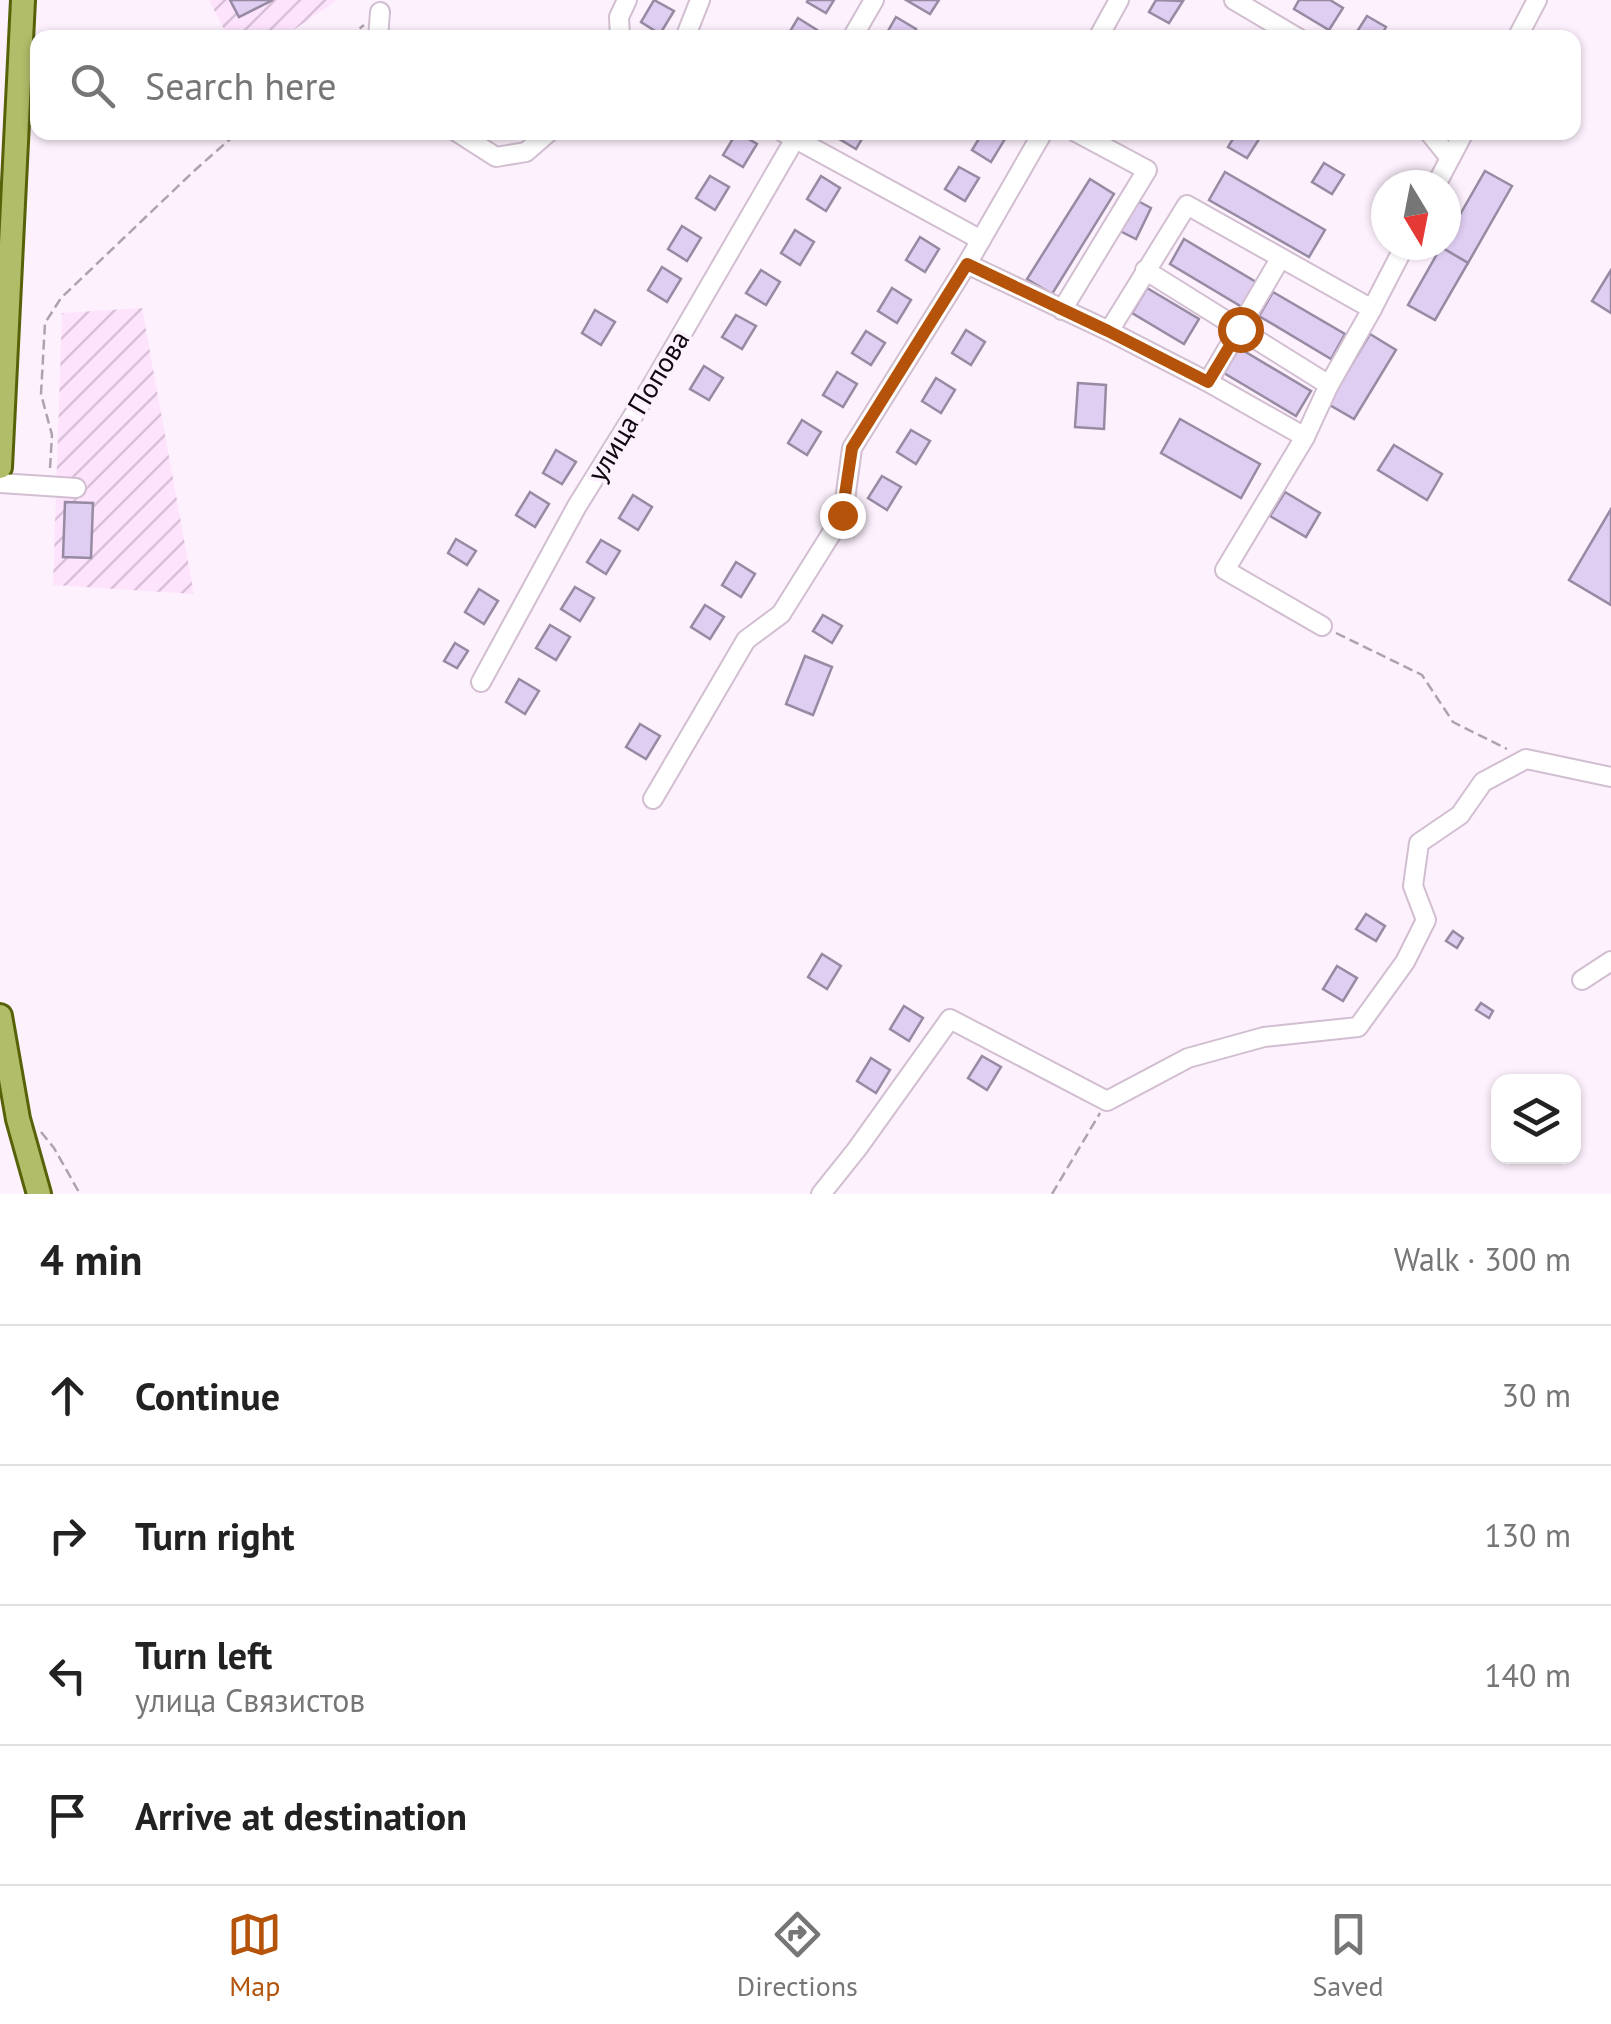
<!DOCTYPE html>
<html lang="en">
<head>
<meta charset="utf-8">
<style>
  body { margin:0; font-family:"PT Sans",sans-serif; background:#f6f6f6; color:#222 }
  .controls { position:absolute; right:30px; bottom:30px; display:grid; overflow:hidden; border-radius:20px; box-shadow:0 2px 8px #0004 }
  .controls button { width:90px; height:90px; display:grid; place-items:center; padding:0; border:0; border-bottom:2px solid #e0e0e0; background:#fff; color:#222; font:50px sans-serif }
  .compass { position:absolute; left:1371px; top:170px; width:90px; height:90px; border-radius:50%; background:#fff; box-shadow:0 2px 8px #0004; rotate:170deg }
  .stop { position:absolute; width:30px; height:30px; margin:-22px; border:8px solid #b45309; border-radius:50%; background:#fff }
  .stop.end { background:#b45309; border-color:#fff; box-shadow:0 2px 10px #0008 }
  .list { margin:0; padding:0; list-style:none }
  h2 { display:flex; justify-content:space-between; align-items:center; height:130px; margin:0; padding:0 40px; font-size:42px }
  h2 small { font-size:32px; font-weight:400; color:#767676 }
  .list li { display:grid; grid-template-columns:65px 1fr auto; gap:30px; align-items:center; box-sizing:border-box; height:140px; padding:0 40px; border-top:2px solid #e0e0e0 }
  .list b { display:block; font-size:38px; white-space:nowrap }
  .list p { margin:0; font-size:32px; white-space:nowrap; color:#767676 }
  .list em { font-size:32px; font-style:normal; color:#767676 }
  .icon { flex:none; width:55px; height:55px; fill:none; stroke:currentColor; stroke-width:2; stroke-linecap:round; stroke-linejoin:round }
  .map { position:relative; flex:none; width:1611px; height:1194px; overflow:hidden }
  .search { position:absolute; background:#fff; box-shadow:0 2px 8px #0004; left:30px; right:30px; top:30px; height:110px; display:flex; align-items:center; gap:25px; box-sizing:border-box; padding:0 35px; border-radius:20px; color:#767676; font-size:38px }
  .sheet { height:690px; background:#fff }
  nav { display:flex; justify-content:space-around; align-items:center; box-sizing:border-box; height:140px; border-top:2px solid #e0e0e0; background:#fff; font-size:28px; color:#767676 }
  nav a { display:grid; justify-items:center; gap:5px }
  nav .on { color:#b45309 }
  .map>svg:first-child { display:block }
  .industrial { fill:url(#industrial-furrows) }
  .building { fill:#dfcdf2; stroke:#968ba2; stroke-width:2.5 }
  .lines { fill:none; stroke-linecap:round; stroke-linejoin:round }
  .minor-casing { stroke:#d2bed1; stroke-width:22 }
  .major-casing { stroke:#576108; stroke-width:28 }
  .path { stroke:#ada3ad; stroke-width:2.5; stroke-dasharray:10 5; stroke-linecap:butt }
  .minor { stroke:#fff; stroke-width:18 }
  .major { stroke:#b2bd69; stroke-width:22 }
  .route { stroke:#b45309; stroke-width:12 }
  .labels { text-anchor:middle; stroke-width:8; stroke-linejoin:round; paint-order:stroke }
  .street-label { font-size:28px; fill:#0f090f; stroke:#fdf1fd }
</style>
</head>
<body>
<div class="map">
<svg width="1611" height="1194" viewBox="0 0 1611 1194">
  <defs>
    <pattern id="industrial-furrows" width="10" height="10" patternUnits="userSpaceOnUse" patternTransform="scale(2.5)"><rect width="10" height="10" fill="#fee3fd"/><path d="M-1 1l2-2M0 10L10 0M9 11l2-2" fill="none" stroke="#d8c1d8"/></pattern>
  </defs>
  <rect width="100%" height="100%" fill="#fdf1fd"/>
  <g class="industrial">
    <polygon points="209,0 337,0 282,38 228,37"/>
    <polygon points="142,308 194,594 53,585 62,313"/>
  </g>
  <g class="building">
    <polygon points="230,0 273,0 239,17"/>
    <polygon points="654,0 674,11 660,34 641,22"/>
    <polygon points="808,0 834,0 826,13 807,2"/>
    <polygon points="906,0 939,0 930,14"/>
    <polygon points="1156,0 1183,1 1169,23 1149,12"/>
    <polygon points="1299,0 1330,0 1343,8 1329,30 1294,9"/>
    <polygon points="1367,16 1386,27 1380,38 1353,38"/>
    <polygon points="896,17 916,29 911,38 884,38"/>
    <polygon points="798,18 817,30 813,38 786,38"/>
    <polygon points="737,132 757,144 743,167 723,155"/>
    <polygon points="839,132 866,132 856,149 836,137"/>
    <polygon points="983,132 994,132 1005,139 991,162 972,150"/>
    <polygon points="1237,132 1256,132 1261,136 1247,158 1228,147"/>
    <polygon points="1324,163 1344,175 1332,194 1312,182"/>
    <polygon points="959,167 979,178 965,201 945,189"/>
    <polygon points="1485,171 1512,186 1468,263 1441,247 1446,245 1446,239"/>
    <polygon points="1225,172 1325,230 1309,257 1209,200"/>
    <polygon points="710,176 729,187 715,210 696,198"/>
    <polygon points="821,176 840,188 826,211 807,199"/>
    <polygon points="1090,179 1114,194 1052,294 1027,279"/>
    <polygon points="1136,200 1151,208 1136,239 1120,231"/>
    <polygon points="682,226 701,238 687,261 668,249"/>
    <polygon points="795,230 814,242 800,265 781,253"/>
    <polygon points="920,237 939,249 925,272 906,260"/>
    <polygon points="1184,239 1256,282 1242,307 1170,264"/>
    <polygon points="1441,247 1468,263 1435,320 1408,305"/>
    <polygon points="662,267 681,279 667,302 648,290"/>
    <polygon points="761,270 780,282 766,305 746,293"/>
    <polygon points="1611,270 1611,313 1592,301"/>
    <polygon points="892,288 911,300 897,323 878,311"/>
    <polygon points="1147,288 1199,319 1184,344 1132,313"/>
    <polygon points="1273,292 1345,334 1331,359 1259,316"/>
    <polygon points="595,310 615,322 601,345 582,333"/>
    <polygon points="736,315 756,326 742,349 722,337"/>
    <polygon points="966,330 985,342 971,365 952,353"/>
    <polygon points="866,331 885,343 871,365 852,353"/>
    <polygon points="1370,334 1396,350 1354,419 1328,404"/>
    <polygon points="1239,348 1311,391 1296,416 1224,373"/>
    <polygon points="704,366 723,378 709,400 690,389"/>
    <polygon points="837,372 857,384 843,407 823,395"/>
    <polygon points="936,378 955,390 941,413 922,401"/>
    <polygon points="1078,383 1106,385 1104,429 1075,427"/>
    <polygon points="1180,419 1260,464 1241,498 1161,453"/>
    <polygon points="802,420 821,432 807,455 788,443"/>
    <polygon points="911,430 930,441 916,464 897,452"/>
    <polygon points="1394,445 1442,474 1427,500 1378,470"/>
    <polygon points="556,450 576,462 562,484 543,473"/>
    <polygon points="882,476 901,487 887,510 868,498"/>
    <polygon points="530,492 549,504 535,527 516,515"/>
    <polygon points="1285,492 1320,513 1306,537 1270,516"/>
    <polygon points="633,495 652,507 638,530 619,518"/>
    <polygon points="65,502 93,503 91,558 63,557"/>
    <polygon points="1611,509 1611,605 1569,580"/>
    <polygon points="456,539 476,551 467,565 448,553"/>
    <polygon points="601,540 620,551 606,574 587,562"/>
    <polygon points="736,562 755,574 741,597 722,585"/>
    <polygon points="575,587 594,598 580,621 561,609"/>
    <polygon points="479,589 498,601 484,624 465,612"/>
    <polygon points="705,605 724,617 710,639 691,627"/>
    <polygon points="823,615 842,626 832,643 813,631"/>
    <polygon points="550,625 570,637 556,660 536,648"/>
    <polygon points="455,643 468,651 457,668 444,661"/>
    <polygon points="805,656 832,667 813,715 786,704"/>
    <polygon points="519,679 539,691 525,714 506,702"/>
    <polygon points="640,724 660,736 646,759 626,747"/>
    <polygon points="1366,914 1385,926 1376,941 1356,929"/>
    <polygon points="1453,931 1463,938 1457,948 1446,941"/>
    <polygon points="822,954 841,966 827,989 808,977"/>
    <polygon points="1337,966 1357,978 1343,1001 1323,989"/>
    <polygon points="1481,1003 1493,1011 1489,1018 1476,1010"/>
    <polygon points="904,1006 923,1018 909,1041 890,1029"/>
    <polygon points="982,1056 1001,1067 987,1090 968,1078"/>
    <polygon points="871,1058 890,1070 876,1093 857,1081"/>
  </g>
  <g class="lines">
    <g class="minor-casing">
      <g id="minor">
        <polyline points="1234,0 1298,38"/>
        <polyline points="378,38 380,12"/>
        <polyline points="620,38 619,17 627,0"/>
        <polyline points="685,38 700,0"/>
        <polyline points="852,38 874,0"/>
        <polyline points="1098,38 1119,0"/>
        <polyline points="1517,38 1537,0"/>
        <polyline points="457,132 496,157 526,152 549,132"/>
        <polyline points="783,132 981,240"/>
        <polyline points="1429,132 1450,158"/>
        <polyline points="1436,185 1464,132"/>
        <polyline points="967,264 1109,331 1208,382 1305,437 1329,385 1372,309"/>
        <polyline points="1145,270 1329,385"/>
        <polyline points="1062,310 1147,170 1076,132"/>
        <polyline points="1109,331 1187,205 1372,309 1405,245"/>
        <polyline points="1208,382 1280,259"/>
        <polyline points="1305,437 1225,570 1322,626"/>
        <polyline points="0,483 76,488"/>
        <polyline points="481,682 577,506 651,387 799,132"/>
        <polyline points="653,799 746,640 781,614 843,515 852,448 967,264 1043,132"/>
        <polyline points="1582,980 1611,961"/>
        <polyline points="821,1194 857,1149 950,1019 1107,1101 1188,1058 1264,1037 1358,1027 1405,962 1426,920 1413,886 1419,843 1460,815 1483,782 1526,759 1611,777"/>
      </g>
    </g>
    <g class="major-casing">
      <g id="major">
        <polyline points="0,467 23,0"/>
        <polyline points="0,1016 18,1119 39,1194"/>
      </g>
    </g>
    <g class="path">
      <polyline points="348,38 364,25"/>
      <polyline points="50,468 52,435 41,394 45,323 61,298 194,171 238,132"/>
      <polyline points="1336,633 1422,675 1453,722 1507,749"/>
      <polyline points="41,1132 54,1148 80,1194"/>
      <polyline points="1052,1194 1100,1113"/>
    </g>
    <use href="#minor" class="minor"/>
    <use href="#major" class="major"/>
  </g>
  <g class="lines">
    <polyline class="route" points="842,515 852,448 967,264 1108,331 1208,382 1240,329"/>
  </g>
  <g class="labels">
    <g class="street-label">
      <text transform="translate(638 406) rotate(-59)" y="10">улица Попова</text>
    </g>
  </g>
</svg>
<div class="controls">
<button><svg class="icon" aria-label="layers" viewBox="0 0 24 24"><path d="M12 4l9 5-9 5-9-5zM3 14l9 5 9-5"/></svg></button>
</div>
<svg class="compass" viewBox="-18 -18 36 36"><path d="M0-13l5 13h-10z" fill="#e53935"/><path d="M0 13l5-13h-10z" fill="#767676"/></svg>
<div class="stop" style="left:1240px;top:329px"></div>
<div class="stop end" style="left:842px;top:515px"></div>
<div class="search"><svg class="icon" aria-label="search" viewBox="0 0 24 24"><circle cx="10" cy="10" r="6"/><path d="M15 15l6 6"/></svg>Search here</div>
</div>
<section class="sheet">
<h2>4 min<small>Walk · 300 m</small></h2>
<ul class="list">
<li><svg class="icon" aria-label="ahead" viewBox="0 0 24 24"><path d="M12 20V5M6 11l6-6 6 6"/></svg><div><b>Continue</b></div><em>30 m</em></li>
<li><svg class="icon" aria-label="right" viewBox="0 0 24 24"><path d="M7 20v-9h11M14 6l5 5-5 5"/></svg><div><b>Turn right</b></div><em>130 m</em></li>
<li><svg class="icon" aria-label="left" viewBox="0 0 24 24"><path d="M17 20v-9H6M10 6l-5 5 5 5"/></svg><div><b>Turn left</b><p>улица Связистов</p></div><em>140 m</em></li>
<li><svg class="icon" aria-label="arrive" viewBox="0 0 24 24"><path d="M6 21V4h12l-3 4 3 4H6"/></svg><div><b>Arrive at destination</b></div></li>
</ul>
</section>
<nav>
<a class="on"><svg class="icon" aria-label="map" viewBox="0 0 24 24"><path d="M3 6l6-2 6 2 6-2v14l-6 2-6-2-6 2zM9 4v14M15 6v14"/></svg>Map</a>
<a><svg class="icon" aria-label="directions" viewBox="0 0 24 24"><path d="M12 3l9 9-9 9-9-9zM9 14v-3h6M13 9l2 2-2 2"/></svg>Directions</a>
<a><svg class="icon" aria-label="saved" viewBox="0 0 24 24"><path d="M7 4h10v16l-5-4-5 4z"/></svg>Saved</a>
</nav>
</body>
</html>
